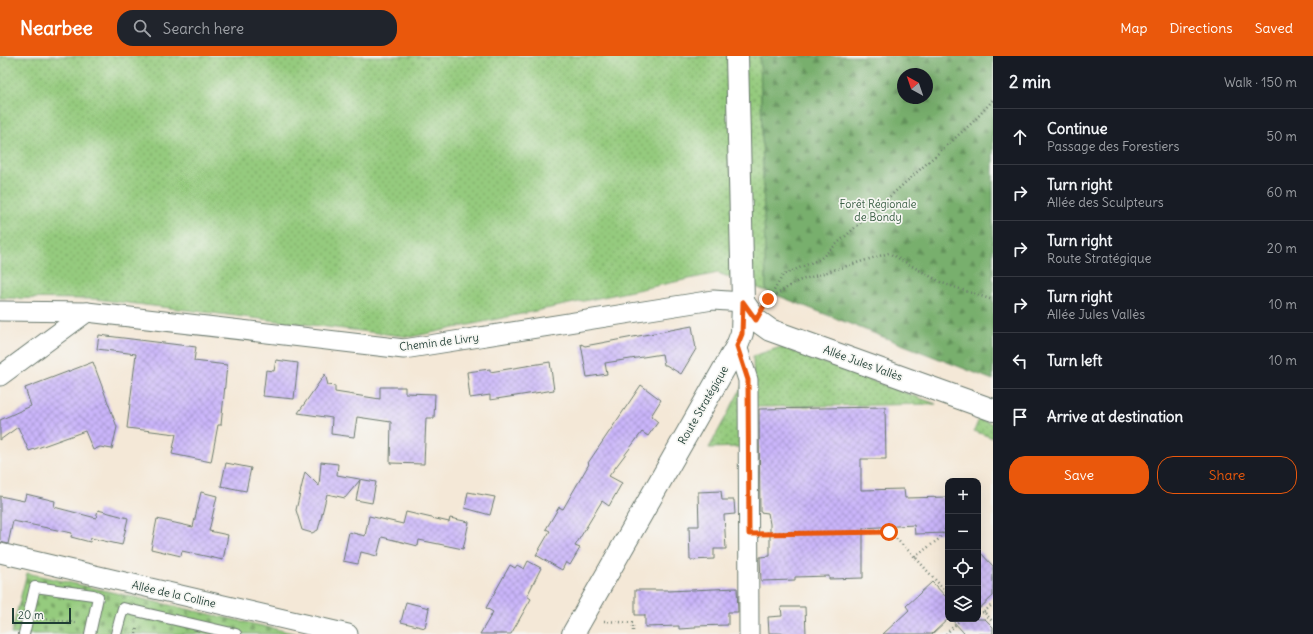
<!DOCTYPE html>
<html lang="en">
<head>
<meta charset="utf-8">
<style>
  body { margin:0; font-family:Delius,sans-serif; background:#20242c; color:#f1f3f6 }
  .controls { position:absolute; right:12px; bottom:12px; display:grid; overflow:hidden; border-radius:8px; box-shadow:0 4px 16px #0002 }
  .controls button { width:36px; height:36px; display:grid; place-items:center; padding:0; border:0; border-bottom:1px solid #363941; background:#171b24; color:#f1f3f6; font:20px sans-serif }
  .compass { position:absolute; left:897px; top:12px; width:36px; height:36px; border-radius:50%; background:#171b24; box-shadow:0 4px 16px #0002; rotate:320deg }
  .scale { position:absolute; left:12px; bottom:10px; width:59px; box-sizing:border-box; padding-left:4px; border:2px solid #1f3d34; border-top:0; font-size:11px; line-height:14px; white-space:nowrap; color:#1f3d34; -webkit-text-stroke:3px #f6f6f2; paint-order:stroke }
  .stop { position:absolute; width:12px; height:12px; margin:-9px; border:3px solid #ea580c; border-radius:50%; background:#fff }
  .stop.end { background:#ea580c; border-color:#fff; box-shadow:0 1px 4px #0008 }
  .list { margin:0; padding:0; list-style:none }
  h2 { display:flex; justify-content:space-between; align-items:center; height:52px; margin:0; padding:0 16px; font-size:17px }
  h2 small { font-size:13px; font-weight:400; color:#9ea1a6 }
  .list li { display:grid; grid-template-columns:26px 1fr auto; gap:12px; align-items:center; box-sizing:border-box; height:56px; padding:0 16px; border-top:1px solid #363941 }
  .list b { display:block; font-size:15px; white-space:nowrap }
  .list p { margin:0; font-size:13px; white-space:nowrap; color:#9ea1a6 }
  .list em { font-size:13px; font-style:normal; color:#9ea1a6 }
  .actions { display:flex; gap:8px; padding:12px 16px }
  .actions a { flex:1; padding:9px 0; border:1px solid #ea580c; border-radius:16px; text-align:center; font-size:14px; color:#ea580c }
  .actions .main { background:#ea580c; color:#fff }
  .icon { flex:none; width:22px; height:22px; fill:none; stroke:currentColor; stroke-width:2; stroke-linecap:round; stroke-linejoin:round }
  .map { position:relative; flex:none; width:993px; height:578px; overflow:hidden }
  header { display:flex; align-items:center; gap:24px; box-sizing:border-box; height:56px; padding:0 20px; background:#ea580c; color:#fff }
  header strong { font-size:19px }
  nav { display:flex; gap:22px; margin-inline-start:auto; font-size:14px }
  .search { width:280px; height:36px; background:#20242c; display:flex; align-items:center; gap:10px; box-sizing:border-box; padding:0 14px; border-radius:16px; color:#9ea1a6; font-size:15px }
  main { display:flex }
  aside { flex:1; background:#171b24 }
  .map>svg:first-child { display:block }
  .grass { fill:url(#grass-dots); stroke:#5a8459 }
  .forest { fill:url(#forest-firs); stroke:#4c7650; fill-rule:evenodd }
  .cemetery { fill:url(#cemetery-stones); stroke:#5a8459 }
  .building { fill:url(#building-cross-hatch) }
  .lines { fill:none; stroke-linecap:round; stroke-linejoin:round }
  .lane-casing { stroke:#6a796d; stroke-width:12 }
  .street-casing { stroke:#6a796d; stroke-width:21 }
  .secondary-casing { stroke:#6a796d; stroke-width:24 }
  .path { stroke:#6a796d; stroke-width:2.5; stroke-dasharray:1 3; stroke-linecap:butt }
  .lane { stroke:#fff; stroke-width:10 }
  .street { stroke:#fff; stroke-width:19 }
  .secondary { stroke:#fff; stroke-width:22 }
  .route { stroke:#ea580c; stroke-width:5 }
  .labels { text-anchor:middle; stroke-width:3.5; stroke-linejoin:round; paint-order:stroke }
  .park-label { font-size:11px; fill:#3c6046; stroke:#f6f6f2 }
  .street-label { font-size:11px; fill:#1f3d34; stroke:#f6f6f2 }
</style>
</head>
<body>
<header>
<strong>Nearbee</strong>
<div class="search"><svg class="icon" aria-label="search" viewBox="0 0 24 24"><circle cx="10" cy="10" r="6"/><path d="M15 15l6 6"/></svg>Search here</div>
<nav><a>Map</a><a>Directions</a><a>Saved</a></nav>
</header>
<main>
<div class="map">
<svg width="993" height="578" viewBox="0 0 993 578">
  <defs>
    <pattern id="grass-dots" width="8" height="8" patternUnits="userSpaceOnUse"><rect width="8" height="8" fill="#95cb7e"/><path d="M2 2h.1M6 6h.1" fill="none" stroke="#79a668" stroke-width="1.8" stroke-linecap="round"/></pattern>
    <pattern id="forest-firs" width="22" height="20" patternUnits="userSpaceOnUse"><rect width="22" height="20" fill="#78af6d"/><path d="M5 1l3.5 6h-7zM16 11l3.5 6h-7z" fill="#62905a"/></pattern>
    <pattern id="cemetery-stones" width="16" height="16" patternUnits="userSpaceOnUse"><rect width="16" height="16" fill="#95cb7e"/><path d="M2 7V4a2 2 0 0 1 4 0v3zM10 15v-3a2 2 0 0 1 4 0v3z" fill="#79a668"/></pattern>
    <pattern id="building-cross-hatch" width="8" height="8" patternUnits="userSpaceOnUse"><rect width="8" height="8" fill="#cab5fa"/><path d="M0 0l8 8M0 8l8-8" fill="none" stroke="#a394cb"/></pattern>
  </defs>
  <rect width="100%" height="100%" fill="#f6f6f2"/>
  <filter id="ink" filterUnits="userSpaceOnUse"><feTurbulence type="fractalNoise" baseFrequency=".025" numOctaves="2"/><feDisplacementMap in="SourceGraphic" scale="8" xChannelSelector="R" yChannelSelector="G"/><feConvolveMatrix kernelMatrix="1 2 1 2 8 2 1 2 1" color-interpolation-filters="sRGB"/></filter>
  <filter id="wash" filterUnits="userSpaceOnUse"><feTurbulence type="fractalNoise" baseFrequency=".012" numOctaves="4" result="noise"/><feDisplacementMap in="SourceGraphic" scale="16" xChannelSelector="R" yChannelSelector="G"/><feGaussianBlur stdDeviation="0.9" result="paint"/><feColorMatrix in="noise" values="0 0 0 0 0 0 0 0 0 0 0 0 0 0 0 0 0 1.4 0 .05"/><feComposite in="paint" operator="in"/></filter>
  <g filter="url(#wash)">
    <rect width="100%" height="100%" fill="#f4e8d7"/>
    <g class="grass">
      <polygon points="0,0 760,0 766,235 718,217 411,281 95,243 0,242"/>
      <polygon points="781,291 936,348 754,351 753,300"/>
      <polygon points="743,329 742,391 709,392"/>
      <polygon points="979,363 993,368 993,382 974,375"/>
    </g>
    <path class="forest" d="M760 0H993V324L766 235ZM903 18H927V42H903Z"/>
    <polygon class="cemetery" points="27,517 298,578 11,578"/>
    <g id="blocks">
      <g class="building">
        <polygon points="692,270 696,293 681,318 666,309 664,309 662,298 605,307 607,318 587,321 581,288 585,290"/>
        <polygon points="99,279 196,291 194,305 227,309 221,369 218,369 211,406 172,398 176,378 127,372 136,298 97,293"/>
        <polygon points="276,304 298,307 294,343 263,340 266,314 274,315"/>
        <polygon points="93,306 117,371 112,393 100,391 93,394 85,375 29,395 18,371 0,384 0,364 31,350 25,332"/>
        <polygon points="550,306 554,334 490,344 490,339 470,342 467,316 490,313 490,316"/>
        <polygon points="325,318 328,329 335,330 335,336 380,343 380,331 405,331 405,337 435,338 434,362 426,362 424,408 390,407 391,366 357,361 354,381 331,378 332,362 298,357"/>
        <polygon points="641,329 661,344 651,360 658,366 648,380 642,376 609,420 622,427 609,450 602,445 575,490 580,492 570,509 566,506 562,514 536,499 550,475 546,473 559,451 563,453 589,408 588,407"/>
        <polygon points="885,351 886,403 861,403 861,434 904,433 905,442 947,441 948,477 915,478 914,469 863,472 863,522 829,523 829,520 795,521 795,524 761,525 760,501 770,500 770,468 768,457 760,456 759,353"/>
        <polygon points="321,406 338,408 337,419 376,426 372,447 356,444 360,424 345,442 327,438 318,474 312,477 302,474 296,454 305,416 319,430"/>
        <polygon points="226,407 251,412 246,435 221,430"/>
        <polygon points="721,435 722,444 734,444 735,458 724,459 726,493 714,493 714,503 690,504 689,470 699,470 698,436"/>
        <polygon points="201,436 217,440 209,475 228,479 223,504 182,495 181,500 151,493 157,463 193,471"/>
        <polygon points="468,436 495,441 490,459 465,452"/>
        <polygon points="26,438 55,445 54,451 96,462 98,454 128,462 122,489 91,482 90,486 71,481 72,477 13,465 8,488 0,486 0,440 24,445"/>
        <polygon points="406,456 449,466 450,462 469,466 463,493 419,484 418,490 382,481 377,500 361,496 358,508 343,505 349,476 365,480 369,460 403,468"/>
        <polygon points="978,494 993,510 993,540 978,554"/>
        <polygon points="528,505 541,512 527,540 531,543 511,578 480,578 493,556 486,552 510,509 515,512 517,509 524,513"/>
        <polygon points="932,526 948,543 948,563 932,578 883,578 909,554 906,550"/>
        <polygon points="737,532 738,556 728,556 728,569 695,570 695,572 679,573 679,570 645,571 645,559 635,559 635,534 668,534 668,535"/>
        <polygon points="406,546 429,552 425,572 401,566"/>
        <polygon points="781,551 805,551 806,578 769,577 768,561 782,560"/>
        <polygon points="951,563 985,563 993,571 993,578 965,578"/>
      </g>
    </g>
  </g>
  <g filter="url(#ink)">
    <use href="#blocks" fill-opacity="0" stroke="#6a796d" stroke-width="1"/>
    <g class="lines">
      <g class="lane-casing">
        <g id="lane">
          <polyline points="24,578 35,531 93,539 98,541 90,578"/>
          <polyline points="116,578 123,552 236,578"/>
        </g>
      </g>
      <g class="street-casing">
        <g id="street">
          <polyline points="0,255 87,256 404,293 713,244 743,246"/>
          <polyline points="737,290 748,324 749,578"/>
          <polyline points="0,320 87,256"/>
          <polyline points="0,497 348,578"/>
        </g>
      </g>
      <g class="secondary-casing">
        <g id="secondary">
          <polyline points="743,246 756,264 770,274 993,354"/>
          <polyline points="573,578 737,290 742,277 743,246 737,0"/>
        </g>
      </g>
      <g class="path">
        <polyline points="769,243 798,225 889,197 942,227 993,244"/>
        <polyline points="768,245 783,219 820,203 973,66 993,44"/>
        <polyline points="767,477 889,476 915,501 948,538"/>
        <polyline points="915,501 939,483 948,469"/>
        <polyline points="984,556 993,548"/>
        <polyline points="978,557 984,556 993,566"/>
        <polyline points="43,563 78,567"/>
        <polyline points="604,565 633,567 633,578"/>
        <polyline points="136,578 137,571"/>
        <polyline points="946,578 961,563"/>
      </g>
      <use href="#lane" class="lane"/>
      <use href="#street" class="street"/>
      <use href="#secondary" class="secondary"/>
    </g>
  </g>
  <g class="lines" filter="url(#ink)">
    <polyline class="route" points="768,243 756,264 743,246 742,278 737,290 748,324 749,478 889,476"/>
  </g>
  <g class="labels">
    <g class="park-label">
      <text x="878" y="152">Forêt Régionale<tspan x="878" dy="13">de Bondy</tspan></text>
    </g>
    <g class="street-label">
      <text transform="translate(439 286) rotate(-7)" y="4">Chemin de Livry</text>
      <text transform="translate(863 307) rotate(20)" y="4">Allée Jules Vallès</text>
      <text transform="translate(703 349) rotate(-60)" y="4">Route Stratégique</text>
      <text transform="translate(174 538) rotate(13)" y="4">Allée de la Colline</text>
    </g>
  </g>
</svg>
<div class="controls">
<button>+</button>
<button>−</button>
<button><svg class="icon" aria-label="locate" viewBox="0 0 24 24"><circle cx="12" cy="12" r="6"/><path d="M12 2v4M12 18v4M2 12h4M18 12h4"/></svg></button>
<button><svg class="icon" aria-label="layers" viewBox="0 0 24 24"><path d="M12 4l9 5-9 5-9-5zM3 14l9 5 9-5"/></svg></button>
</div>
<svg class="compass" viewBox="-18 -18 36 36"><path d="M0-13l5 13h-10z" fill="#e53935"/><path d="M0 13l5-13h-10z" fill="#9ea1a6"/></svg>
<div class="scale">20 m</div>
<div class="stop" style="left:889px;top:476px"></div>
<div class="stop end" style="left:768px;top:243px"></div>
</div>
<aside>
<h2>2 min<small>Walk · 150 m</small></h2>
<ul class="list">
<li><svg class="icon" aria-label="ahead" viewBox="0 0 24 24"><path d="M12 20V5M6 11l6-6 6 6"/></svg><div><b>Continue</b><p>Passage des Forestiers</p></div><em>50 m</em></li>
<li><svg class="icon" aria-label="right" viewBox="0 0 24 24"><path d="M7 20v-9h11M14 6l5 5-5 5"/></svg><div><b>Turn right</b><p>Allée des Sculpteurs</p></div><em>60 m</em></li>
<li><svg class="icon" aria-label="right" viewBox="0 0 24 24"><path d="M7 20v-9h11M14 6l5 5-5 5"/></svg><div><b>Turn right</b><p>Route Stratégique</p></div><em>20 m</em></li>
<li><svg class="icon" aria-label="right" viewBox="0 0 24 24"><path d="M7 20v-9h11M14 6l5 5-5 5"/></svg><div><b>Turn right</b><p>Allée Jules Vallès</p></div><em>10 m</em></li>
<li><svg class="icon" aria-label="left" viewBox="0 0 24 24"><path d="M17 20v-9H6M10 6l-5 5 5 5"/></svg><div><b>Turn left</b></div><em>10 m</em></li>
<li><svg class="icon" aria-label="arrive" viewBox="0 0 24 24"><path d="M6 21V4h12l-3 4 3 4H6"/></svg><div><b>Arrive at destination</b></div></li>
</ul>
<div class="actions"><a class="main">Save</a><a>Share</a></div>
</aside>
</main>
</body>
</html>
